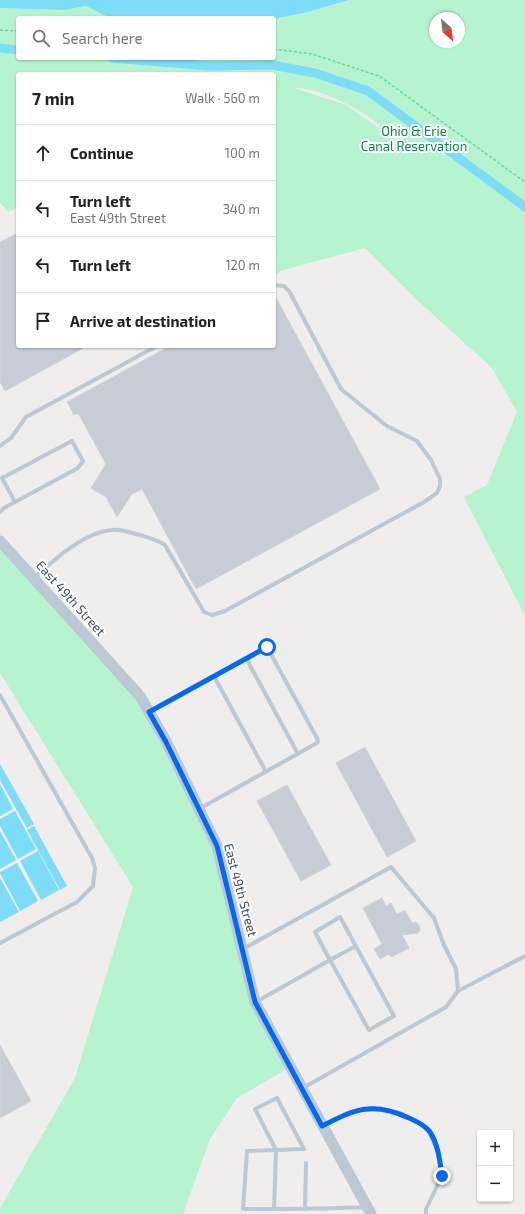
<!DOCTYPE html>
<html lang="en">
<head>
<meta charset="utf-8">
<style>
  body { margin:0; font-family:"Exo 2",sans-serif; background:#f6f6f6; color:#202124 }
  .controls { position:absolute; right:12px; bottom:12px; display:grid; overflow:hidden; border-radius:4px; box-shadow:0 1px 3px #0004 }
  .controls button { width:36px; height:36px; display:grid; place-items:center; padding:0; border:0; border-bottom:1px solid #e0e0e0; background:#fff; color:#202124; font:20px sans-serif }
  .compass { position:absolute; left:429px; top:12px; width:36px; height:36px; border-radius:50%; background:#fff; box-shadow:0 1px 3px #0004; rotate:152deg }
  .stop { position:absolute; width:12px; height:12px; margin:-9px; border:3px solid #0369f5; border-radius:50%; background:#fff }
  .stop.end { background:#0369f5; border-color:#fff; box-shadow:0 1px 4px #0008 }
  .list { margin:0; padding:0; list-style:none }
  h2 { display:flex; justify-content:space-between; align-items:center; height:52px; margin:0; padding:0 16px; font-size:17px }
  h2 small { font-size:13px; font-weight:400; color:#757577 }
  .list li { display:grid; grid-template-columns:26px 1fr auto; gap:12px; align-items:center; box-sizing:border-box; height:56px; padding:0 16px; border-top:1px solid #e0e0e0 }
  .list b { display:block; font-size:15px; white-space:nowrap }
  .list p { margin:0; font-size:13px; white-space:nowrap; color:#757577 }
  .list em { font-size:13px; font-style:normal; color:#757577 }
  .icon { flex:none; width:22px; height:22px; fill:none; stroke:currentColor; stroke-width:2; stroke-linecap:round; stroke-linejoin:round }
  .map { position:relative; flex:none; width:525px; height:1214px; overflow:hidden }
  .search { position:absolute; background:#fff; box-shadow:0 1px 3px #0004; left:16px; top:16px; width:260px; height:44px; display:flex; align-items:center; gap:10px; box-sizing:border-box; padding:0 14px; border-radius:4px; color:#757577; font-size:15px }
  .panel { position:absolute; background:#fff; box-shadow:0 1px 3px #0004; left:16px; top:72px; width:260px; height:276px; border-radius:4px }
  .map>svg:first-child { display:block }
  .green { fill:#b5f4ce; fill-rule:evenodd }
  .water { fill:#7ddcf7 }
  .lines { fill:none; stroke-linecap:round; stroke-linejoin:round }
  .canal { stroke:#7ddcf7; stroke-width:9 }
  .building { fill:#c8ccd4; stroke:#d0d3da }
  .path { stroke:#69d6a2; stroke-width:1.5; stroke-dasharray:3 2; stroke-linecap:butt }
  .service { stroke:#bcc8d2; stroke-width:4 }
  .tertiary { stroke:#bcc8d2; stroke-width:11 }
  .route { stroke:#0369f5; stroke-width:5 }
  .labels { text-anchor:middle; stroke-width:4; stroke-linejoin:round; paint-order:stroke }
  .park-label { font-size:13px; fill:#0b874b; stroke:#fff }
  .street-label { font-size:13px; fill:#43515d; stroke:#fff }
</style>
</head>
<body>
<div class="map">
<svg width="525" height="1214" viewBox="0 0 525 1214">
  <rect width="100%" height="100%" fill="#f0eded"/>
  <g class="green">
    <path d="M349 0H525V616L464 497 487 485 517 412 492 368 416 299 365 248 283 270 274 275V74H18V206L9 212 0 203V8L65 10 86 6 110 18H18V58H274V19L304 13ZM435 18H459V42H435ZM294 88C319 87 360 109 380 125L379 128 346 105Z"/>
    <polygon points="0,541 140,696 217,846 255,1002 290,1066 280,1073 237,1098 210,1139 183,1214 0,1214 0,1208 75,1078 133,887 0,673"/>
  </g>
  <g class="water">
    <polygon points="0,0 349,0 304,13 274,19 274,18 110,18 86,6 65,10 0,8"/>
    <polygon points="0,764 34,824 27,828 0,780"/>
    <polygon points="0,784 13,809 0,816"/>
    <polygon points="15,811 36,849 18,859 0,826 0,819"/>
    <polygon points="34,826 67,886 60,890 27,830"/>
    <polygon points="0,831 16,860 0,869"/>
    <polygon points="38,851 59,890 41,900 20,861"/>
    <polygon points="17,863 38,901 20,911 0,873 0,872"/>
    <polygon points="0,878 19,912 0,922"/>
  </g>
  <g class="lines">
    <g class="canal">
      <polyline points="0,48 18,50"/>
      <polyline points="112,58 209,66 272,65 315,73 368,91 525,207"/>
    </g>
  </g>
  <g class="building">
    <polygon points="18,233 18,346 87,346 5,391 0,382 0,242"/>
    <polygon points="274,294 380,489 196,589 142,489 132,494 117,517 106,497 91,488 106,464 78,413 74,415 67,402 170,346 274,346"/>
    <polygon points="365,747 416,841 387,857 336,763"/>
    <polygon points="287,785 331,865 301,881 257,801"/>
    <polygon points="382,898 386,906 391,903 397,914 405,910 412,923 416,922 419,925 420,930 418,933 402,935 409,948 391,957 389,954 380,959 374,949 382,944 363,908"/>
    <polygon points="0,1045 31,1101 0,1118"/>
  </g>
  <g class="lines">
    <g class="path">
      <polyline points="0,30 18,31"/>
      <polyline points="274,49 312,54 379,76 525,182"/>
    </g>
    <g class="service">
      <polyline points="0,446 11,438 26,417 157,346"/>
      <polyline points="0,512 4,508 78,468 83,461 72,441 2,478 15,502"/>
      <path d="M34 578C54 560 84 532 112 530 119 529 129 532 136 534 147 537 156 539 165 545L204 612 212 615 225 611 424 502 437 493 440 486V479L431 460 417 441 387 426 341 389 289 291 284 286 274 285"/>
      <polyline points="246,658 298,754"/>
      <polyline points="214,676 266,772"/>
      <polyline points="0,695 92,858 95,868 93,886 77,902 0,943"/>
      <polyline points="149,712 267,647 318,740 317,743 199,809"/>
      <polyline points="243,949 391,867 434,918 444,945 456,969 458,991 446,1007 303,1088"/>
      <polyline points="458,991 525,956"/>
      <polyline points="256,1002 330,960 369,1030 394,1016 340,917 315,932 330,960 356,946"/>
      <polyline points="325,1125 348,1113 371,1108 397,1112 418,1122 429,1131 439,1155 442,1176 426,1209 426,1214"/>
      <path d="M274 1209 276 1150 255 1109 277 1098 304 1149 247 1151 243 1209C284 1209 325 1209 367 1207"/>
      <polyline points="305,1209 306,1163"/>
    </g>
    <polyline class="tertiary" points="0,541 140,696 166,741 217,846 255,1002 371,1214"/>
  </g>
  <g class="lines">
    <path class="route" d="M267 647 149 712 166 742 217 846 255 1002 322 1126C355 1109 373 1101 409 1118 416 1121 425 1125 430 1132 438 1144 440 1161 442 1176"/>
  </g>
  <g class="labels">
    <g class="park-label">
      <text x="414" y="136">Ohio &amp; Erie<tspan x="414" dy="15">Canal Reservation</tspan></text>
    </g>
    <g class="street-label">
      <text transform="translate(71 598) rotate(48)" y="5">East 49th Street</text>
      <text transform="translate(241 890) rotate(75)" y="5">East 49th Street</text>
    </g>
  </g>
</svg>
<div class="controls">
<button>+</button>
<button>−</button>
</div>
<svg class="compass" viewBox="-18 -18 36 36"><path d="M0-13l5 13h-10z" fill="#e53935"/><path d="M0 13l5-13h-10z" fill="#757577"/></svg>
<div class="stop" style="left:267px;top:647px"></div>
<div class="stop end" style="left:442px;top:1176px"></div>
<div class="search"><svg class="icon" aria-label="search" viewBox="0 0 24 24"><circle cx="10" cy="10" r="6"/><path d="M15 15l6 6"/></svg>Search here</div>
<section class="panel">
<h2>7 min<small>Walk · 560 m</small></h2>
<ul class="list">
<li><svg class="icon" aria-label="ahead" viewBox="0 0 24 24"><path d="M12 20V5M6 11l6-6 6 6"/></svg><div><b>Continue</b></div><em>100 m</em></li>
<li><svg class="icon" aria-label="left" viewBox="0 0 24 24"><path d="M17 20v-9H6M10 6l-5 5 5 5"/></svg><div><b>Turn left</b><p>East 49th Street</p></div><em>340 m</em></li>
<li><svg class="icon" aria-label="left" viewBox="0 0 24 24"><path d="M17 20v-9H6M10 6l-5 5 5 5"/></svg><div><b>Turn left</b></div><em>120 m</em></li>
<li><svg class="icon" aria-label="arrive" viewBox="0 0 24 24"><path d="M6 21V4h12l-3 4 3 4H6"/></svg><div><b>Arrive at destination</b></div></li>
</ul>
</section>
</div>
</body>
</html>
